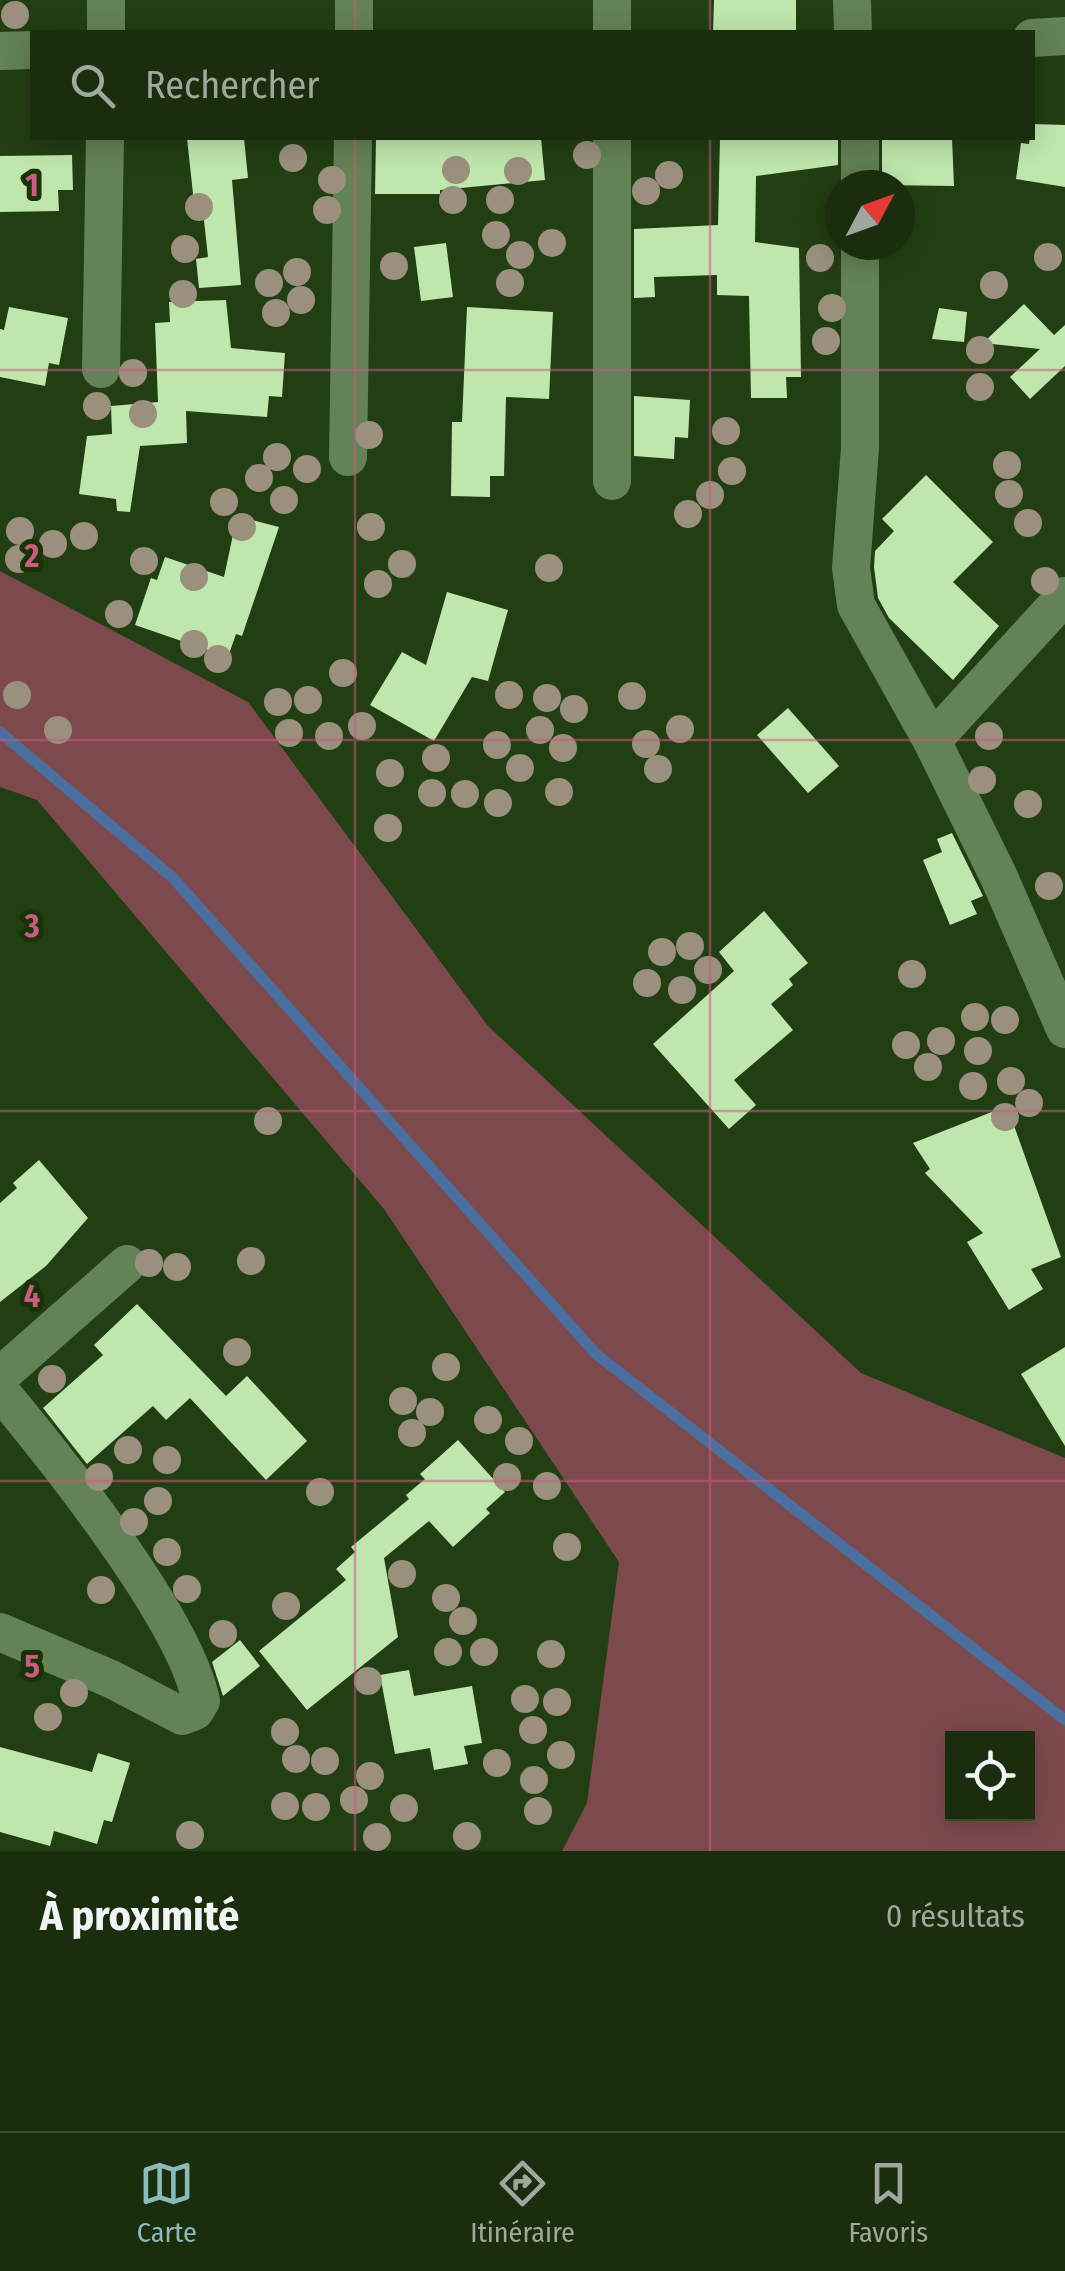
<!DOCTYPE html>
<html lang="fr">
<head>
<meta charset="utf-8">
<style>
  body { margin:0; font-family:"Fira Sans Condensed",sans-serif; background:#273a1c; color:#f1f3f6 }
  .controls { position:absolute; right:30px; bottom:30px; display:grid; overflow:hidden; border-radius:0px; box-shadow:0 5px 25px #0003 }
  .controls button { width:90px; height:90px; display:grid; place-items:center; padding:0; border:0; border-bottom:2px solid #384a2e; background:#1a2e0e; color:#f1f3f6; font:50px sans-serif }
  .compass { position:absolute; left:825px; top:170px; width:90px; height:90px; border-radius:50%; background:#1a2e0e; box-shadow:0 5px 25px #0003; rotate:49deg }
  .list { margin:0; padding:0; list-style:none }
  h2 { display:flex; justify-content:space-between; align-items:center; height:130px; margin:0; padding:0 40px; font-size:42px }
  h2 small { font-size:32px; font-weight:400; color:#9fa89e }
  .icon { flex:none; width:55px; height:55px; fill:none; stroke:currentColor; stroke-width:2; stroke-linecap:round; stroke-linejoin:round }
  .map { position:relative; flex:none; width:1065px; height:1851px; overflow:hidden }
  .search { position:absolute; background:#1a2e0e; box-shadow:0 5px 25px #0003; left:30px; right:30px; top:30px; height:110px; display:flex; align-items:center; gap:25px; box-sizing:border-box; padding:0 35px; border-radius:0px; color:#9fa89e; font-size:38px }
  .sheet { height:280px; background:#1a2e0e }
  nav { display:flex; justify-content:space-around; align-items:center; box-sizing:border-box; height:140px; border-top:2px solid #384a2e; background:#1a2e0e; font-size:28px; color:#9fa89e }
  nav a { display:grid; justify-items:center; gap:5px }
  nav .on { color:#8bbbb9 }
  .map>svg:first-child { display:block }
  .green { fill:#7c4a4d; fill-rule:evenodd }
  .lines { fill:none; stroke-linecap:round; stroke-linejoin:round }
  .stream { stroke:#4a6f9f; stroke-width:11 }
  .building { fill:#bfe7ad }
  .minor { stroke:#638255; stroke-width:38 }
  .tree { fill:#9a907d }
  .grid { fill:none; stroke:#cc5a81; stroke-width:2.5; stroke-opacity:0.55 }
  .grid-label { font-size:32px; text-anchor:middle; font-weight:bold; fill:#cc5a81; stroke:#183307; stroke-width:10; stroke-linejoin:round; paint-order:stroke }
</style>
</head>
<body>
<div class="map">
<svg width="1065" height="1851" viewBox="0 0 1065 1851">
  <rect width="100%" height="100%" fill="#223e13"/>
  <path class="green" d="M0 571 248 702 488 1026 861 1373 1065 1458V1851H562L587 1803 619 1562 384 1209 37 800 0 787ZM952 1738H1028V1814H952Z"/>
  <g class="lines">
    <polyline class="stream" points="0,732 173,878 596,1354 1065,1720"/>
  </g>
  <g class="building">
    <polygon points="714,0 796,0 796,32 713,32"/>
    <polygon points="1032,124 1065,125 1065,187 1016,179 1021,143 1029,144"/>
    <polygon points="187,138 244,138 248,178 232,180 241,285 199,288 196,259 208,257 202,202 194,203"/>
    <polygon points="376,138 541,138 545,180 440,190 440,194 375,194"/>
    <polygon points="720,138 838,138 838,165 756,176 755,242 799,248 801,377 786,377 787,398 751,398 749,296 717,295 717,275 654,277 655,297 634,298 634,229 718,225"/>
    <polygon points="882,138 952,138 954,186 882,185"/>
    <polygon points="72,155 73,190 58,190 59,211 0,212 0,156"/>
    <polygon points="446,243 453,297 421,301 414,247"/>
    <polygon points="226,300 231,348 285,353 282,397 269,396 267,417 186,411 187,443 140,446 130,512 117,511 116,499 79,494 87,436 112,434 111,406 158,402 155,323 170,322 169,302"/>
    <polygon points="1024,304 1054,335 1065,325 1065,366 1030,399 1010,377 1040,349 983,343"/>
    <polygon points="9,307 68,318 59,365 49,363 45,386 0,377 0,329 4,330"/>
    <polygon points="467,307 553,312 549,399 506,397 504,476 490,476 490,497 451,496 452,422 462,422"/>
    <polygon points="939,308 967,312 964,342 932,339"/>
    <polygon points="634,396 690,400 688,438 675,437 674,459 634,456"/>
    <polygon points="926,475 993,542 953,582 999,626 953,680 889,618 878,598 874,567 875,551 894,531 882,519"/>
    <polygon points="237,516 279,527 242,636 236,634 228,657 135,625 151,578 157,580 165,557 224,577"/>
    <polygon points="447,592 508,610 488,681 472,677 434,741 370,705 402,652 426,665"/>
    <polygon points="788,708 839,766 808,793 757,735"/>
    <polygon points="952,833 983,896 971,901 977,914 950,925 923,860 942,852 937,839"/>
    <polygon points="764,911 808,963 789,979 793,985 771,1004 793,1030 734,1080 756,1105 729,1129 653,1044 734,971 719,952"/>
    <polygon points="1007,1106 1061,1257 1031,1269 1043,1289 1009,1310 967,1242 983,1233 925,1173 930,1169 913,1143"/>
    <polygon points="39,1160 88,1218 46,1266 0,1302 0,1203 17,1188 13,1183"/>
    <polygon points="137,1304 226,1396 247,1376 307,1441 266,1480 190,1398 166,1420 153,1406 87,1464 43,1408 103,1355 94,1345"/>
    <polygon points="1065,1347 1065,1446 1021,1374"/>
    <polygon points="458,1440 505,1492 486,1509 490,1513 453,1547 429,1521 384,1558 398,1637 307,1710 259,1651 346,1580 336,1569 355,1552 351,1547 409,1499 406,1495 425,1479 420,1474"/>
    <polygon points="240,1640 260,1666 223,1696 212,1662"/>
    <polygon points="409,1670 414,1696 472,1686 482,1743 464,1746 468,1764 434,1770 430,1748 395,1754 380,1675"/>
    <polygon points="0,1747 92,1772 98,1753 130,1763 112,1822 104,1820 97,1844 54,1831 50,1846 0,1832"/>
  </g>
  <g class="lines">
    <g class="minor">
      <polyline points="106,0 106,32"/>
      <polyline points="354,0 354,32"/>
      <polyline points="852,0 853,32"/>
      <polyline points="612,32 612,0"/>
      <polyline points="1032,38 1065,36"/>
      <polyline points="0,51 32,50"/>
      <polyline points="612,138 612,481"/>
      <polyline points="860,185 860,138"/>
      <polyline points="860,245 860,448 851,568 856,605 932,741 998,875 1065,1029"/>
      <polyline points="101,369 105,138"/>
      <polyline points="348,457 353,138"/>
      <polyline points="932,741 1065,596"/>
      <polyline points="0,1376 127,1264"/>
      <path d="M0 1391C56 1458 185 1619 201 1701L195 1711 182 1716 111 1679 0 1632"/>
    </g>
  </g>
  <g class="tree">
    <circle cx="15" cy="15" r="14"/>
    <circle cx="587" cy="155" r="14"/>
    <circle cx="293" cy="158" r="14"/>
    <circle cx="456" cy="170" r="14"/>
    <circle cx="518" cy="171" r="14"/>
    <circle cx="669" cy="175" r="14"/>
    <circle cx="332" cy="180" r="14"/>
    <circle cx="646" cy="191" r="14"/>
    <circle cx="453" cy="200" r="14"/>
    <circle cx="500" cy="200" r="14"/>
    <circle cx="199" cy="207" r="14"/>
    <circle cx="327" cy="210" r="14"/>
    <circle cx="496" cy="235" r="14"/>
    <circle cx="552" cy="243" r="14"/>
    <circle cx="185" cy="249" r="14"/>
    <circle cx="520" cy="255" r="14"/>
    <circle cx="1048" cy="257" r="14"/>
    <circle cx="820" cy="258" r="14"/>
    <circle cx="394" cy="266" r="14"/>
    <circle cx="297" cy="272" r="14"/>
    <circle cx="269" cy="283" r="14"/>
    <circle cx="510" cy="283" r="14"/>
    <circle cx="994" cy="285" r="14"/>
    <circle cx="183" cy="294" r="14"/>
    <circle cx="301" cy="300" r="14"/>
    <circle cx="832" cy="308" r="14"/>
    <circle cx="276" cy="313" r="14"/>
    <circle cx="826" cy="341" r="14"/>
    <circle cx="980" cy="350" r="14"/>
    <circle cx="133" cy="373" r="14"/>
    <circle cx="980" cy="387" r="14"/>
    <circle cx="97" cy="406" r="14"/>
    <circle cx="143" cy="414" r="14"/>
    <circle cx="726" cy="431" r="14"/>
    <circle cx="369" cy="435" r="14"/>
    <circle cx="277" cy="457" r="14"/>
    <circle cx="1007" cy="465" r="14"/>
    <circle cx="307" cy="469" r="14"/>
    <circle cx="732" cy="471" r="14"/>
    <circle cx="259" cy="478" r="14"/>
    <circle cx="1009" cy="494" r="14"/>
    <circle cx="710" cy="495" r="14"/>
    <circle cx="284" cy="500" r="14"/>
    <circle cx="224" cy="502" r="14"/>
    <circle cx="688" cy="514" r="14"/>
    <circle cx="1028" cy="523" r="14"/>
    <circle cx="242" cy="527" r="14"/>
    <circle cx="371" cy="527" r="14"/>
    <circle cx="20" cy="531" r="14"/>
    <circle cx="84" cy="536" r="14"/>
    <circle cx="53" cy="544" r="14"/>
    <circle cx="19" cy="559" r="14"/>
    <circle cx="144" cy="561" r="14"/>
    <circle cx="402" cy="564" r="14"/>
    <circle cx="549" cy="568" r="14"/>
    <circle cx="194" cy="577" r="14"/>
    <circle cx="1045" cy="581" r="14"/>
    <circle cx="378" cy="584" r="14"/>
    <circle cx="119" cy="614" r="14"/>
    <circle cx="194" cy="644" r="14"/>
    <circle cx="218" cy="659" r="14"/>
    <circle cx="343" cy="673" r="14"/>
    <circle cx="17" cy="695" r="14"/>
    <circle cx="509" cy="695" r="14"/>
    <circle cx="632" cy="696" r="14"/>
    <circle cx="547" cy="698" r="14"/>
    <circle cx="308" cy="700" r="14"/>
    <circle cx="278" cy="702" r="14"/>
    <circle cx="574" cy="709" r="14"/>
    <circle cx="362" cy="726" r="14"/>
    <circle cx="680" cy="729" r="14"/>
    <circle cx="58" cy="730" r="14"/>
    <circle cx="540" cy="730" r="14"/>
    <circle cx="289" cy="733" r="14"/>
    <circle cx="329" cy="736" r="14"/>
    <circle cx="989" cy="736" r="14"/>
    <circle cx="646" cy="744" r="14"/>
    <circle cx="497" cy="745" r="14"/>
    <circle cx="563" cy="748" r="14"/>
    <circle cx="436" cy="758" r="14"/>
    <circle cx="520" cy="768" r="14"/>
    <circle cx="658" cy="769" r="14"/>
    <circle cx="390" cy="773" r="14"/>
    <circle cx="982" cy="780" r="14"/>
    <circle cx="559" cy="792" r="14"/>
    <circle cx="432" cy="793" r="14"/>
    <circle cx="465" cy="794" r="14"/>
    <circle cx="498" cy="803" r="14"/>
    <circle cx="1028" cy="804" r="14"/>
    <circle cx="388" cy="828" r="14"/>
    <circle cx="1049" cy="886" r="14"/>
    <circle cx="690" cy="946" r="14"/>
    <circle cx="662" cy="952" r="14"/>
    <circle cx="708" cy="970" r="14"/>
    <circle cx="912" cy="974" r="14"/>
    <circle cx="647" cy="983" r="14"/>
    <circle cx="682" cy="990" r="14"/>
    <circle cx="975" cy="1017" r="14"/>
    <circle cx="1005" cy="1020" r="14"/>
    <circle cx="941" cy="1041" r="14"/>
    <circle cx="906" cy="1045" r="14"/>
    <circle cx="978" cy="1051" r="14"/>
    <circle cx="928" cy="1067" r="14"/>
    <circle cx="1011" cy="1081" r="14"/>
    <circle cx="973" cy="1086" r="14"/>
    <circle cx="1029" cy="1103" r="14"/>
    <circle cx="1005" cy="1117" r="14"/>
    <circle cx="268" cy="1121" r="14"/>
    <circle cx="251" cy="1261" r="14"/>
    <circle cx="149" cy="1263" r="14"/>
    <circle cx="177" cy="1267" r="14"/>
    <circle cx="237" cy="1352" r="14"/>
    <circle cx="446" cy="1367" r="14"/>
    <circle cx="52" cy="1379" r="14"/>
    <circle cx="403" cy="1401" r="14"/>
    <circle cx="430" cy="1412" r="14"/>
    <circle cx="488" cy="1420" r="14"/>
    <circle cx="412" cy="1433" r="14"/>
    <circle cx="519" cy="1441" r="14"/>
    <circle cx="128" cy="1450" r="14"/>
    <circle cx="167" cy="1460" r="14"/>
    <circle cx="99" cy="1477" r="14"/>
    <circle cx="507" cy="1477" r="14"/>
    <circle cx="547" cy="1486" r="14"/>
    <circle cx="320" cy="1492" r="14"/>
    <circle cx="158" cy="1501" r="14"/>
    <circle cx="134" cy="1522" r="14"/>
    <circle cx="567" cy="1547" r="14"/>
    <circle cx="167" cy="1552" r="14"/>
    <circle cx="402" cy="1574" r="14"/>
    <circle cx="187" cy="1589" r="14"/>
    <circle cx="101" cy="1590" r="14"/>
    <circle cx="446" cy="1598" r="14"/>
    <circle cx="286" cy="1606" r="14"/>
    <circle cx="463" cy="1621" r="14"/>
    <circle cx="223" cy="1634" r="14"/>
    <circle cx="448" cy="1652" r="14"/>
    <circle cx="484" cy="1652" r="14"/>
    <circle cx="551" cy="1654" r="14"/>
    <circle cx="368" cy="1681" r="14"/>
    <circle cx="74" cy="1693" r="14"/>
    <circle cx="525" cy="1699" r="14"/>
    <circle cx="557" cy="1702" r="14"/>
    <circle cx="48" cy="1717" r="14"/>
    <circle cx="533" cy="1730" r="14"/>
    <circle cx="285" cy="1732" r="14"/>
    <circle cx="561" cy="1755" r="14"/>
    <circle cx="296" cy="1759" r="14"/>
    <circle cx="325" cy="1761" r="14"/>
    <circle cx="497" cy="1763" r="14"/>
    <circle cx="370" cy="1776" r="14"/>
    <circle cx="534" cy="1780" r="14"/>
    <circle cx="354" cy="1800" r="14"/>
    <circle cx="285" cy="1806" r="14"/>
    <circle cx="316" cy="1807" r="14"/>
    <circle cx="404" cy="1808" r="14"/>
    <circle cx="538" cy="1811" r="14"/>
    <circle cx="190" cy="1835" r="14"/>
    <circle cx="467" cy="1836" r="14"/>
    <circle cx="377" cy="1837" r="14"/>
  </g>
  <path class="grid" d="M355 0V32M710 0V32M355 138V1851M710 138V1851M0 370H1065M0 740H1065M0 1111H1065M0 1481H1065"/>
  <g class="grid-label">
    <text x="32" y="196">1</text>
    <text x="32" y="567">2</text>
    <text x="32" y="937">3</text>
    <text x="32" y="1307">4</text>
    <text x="32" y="1677">5</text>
  </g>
</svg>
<div class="controls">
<button><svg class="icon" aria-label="locate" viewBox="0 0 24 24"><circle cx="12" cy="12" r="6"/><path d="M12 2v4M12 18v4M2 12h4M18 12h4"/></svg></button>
</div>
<svg class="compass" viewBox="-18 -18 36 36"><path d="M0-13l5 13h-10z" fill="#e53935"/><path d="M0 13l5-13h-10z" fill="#9fa89e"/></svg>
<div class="search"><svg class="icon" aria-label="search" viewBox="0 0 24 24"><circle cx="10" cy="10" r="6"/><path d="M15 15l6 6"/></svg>Rechercher</div>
</div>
<section class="sheet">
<h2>À proximité<small>0 résultats</small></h2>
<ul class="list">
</ul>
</section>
<nav>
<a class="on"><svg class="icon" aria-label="map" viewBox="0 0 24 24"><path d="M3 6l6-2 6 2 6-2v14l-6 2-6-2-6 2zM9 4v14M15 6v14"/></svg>Carte</a>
<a><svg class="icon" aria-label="directions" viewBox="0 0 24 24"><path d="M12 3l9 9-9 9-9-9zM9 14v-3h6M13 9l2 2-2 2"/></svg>Itinéraire</a>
<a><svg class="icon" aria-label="saved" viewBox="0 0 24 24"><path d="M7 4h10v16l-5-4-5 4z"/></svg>Favoris</a>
</nav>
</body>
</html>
